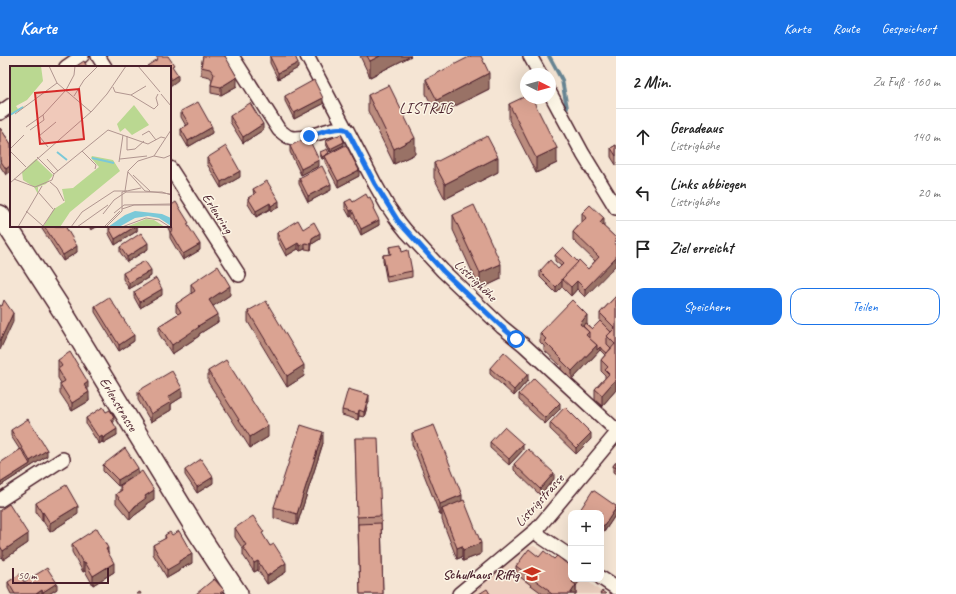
<!DOCTYPE html>
<html lang="de">
<head>
<meta charset="utf-8">
<style>
  body { margin:0; font-family:Caveat,sans-serif; background:#f6f6f6; color:#222 }
  .controls { position:absolute; right:12px; bottom:12px; display:grid; overflow:hidden; border-radius:8px; box-shadow:0 4px 16px #0002 }
  .controls button { width:36px; height:36px; display:grid; place-items:center; padding:0; border:0; border-bottom:1px solid #e0e0e0; background:#fff; color:#222; font:20px sans-serif }
  .compass { position:absolute; left:520px; top:12px; width:36px; height:36px; border-radius:50%; background:#fff; box-shadow:0 4px 16px #0002; rotate:96deg }
  .scale { position:absolute; left:12px; bottom:10px; width:97px; box-sizing:border-box; padding-left:4px; border:2px solid #4a1f2b; border-top:0; font-size:11px; line-height:14px; white-space:nowrap; color:#4a1f2b; -webkit-text-stroke:3px #fcf5e5; paint-order:stroke }
  .stop { position:absolute; width:12px; height:12px; margin:-9px; border:3px solid #1a73e8; border-radius:50%; background:#fff }
  .stop.end { background:#1a73e8; border-color:#fff; box-shadow:0 1px 4px #0008 }
  .list { margin:0; padding:0; list-style:none }
  h2 { display:flex; justify-content:space-between; align-items:center; height:52px; margin:0; padding:0 16px; font-size:17px }
  h2 small { font-size:13px; font-weight:400; color:#767676 }
  .list li { display:grid; grid-template-columns:26px 1fr auto; gap:12px; align-items:center; box-sizing:border-box; height:56px; padding:0 16px; border-top:1px solid #e0e0e0 }
  .list b { display:block; font-size:15px; white-space:nowrap }
  .list p { margin:0; font-size:13px; white-space:nowrap; color:#767676 }
  .list em { font-size:13px; font-style:normal; color:#767676 }
  .actions { display:flex; gap:8px; padding:12px 16px }
  .actions a { flex:1; padding:9px 0; border:1px solid #1a73e8; border-radius:12px; text-align:center; font-size:14px; color:#1a73e8 }
  .actions .main { background:#1a73e8; color:#fff }
  .icon { flex:none; width:22px; height:22px; fill:none; stroke:currentColor; stroke-width:2; stroke-linecap:round; stroke-linejoin:round }
  .map { position:relative; flex:none; width:616px; height:538px; overflow:hidden }
  header { display:flex; align-items:center; gap:24px; box-sizing:border-box; height:56px; padding:0 20px; background:#1a73e8; color:#fff }
  header strong { font-size:19px }
  nav { display:flex; gap:22px; margin-inline-start:auto; font-size:14px }
  main { display:flex }
  aside { flex:1; background:#fff }
  .map>svg:first-child { display:block }
  .built { fill:#edd1c0 }
  .lines { fill:none; stroke-linecap:round; stroke-linejoin:round }
  .stream { stroke:#678593; stroke-width:4 }
  .street-casing { stroke:#4a1f2b; stroke-width:16 }
  .secondary-casing { stroke:#4a1f2b; stroke-width:22 }
  .street { stroke:#fcf5e5; stroke-width:13 }
  .secondary { stroke:#fcf5e5; stroke-width:19 }
  .wall { fill:#bb8c7e; stroke:#4a1f2b }
  .shaded-wall { fill:#997266; stroke:#4a1f2b }
  .building { fill:#daa392; stroke:#4a1f2b }
  .route { stroke:#1a73e8; stroke-width:5 }
  .labels { text-anchor:middle; stroke-width:3; stroke-linejoin:round; paint-order:stroke }
  .street-label { font-size:14px; fill:#4a1f2b; stroke:#fcf5e5 }
  .poi-label { font-size:14px; font-weight:bold; fill:#4a1f2b; stroke:#fcf5e5; text-anchor:end }
  .neighbourhood-label { font-size:15px; letter-spacing:1px; fill:#4a1f2b; stroke:#fcf5e5 }
  .inset-river { fill:none; stroke:#7bc9d8; stroke-width:2 }
  .inset-road { fill:none; stroke:#b19690; stroke-width:1 }
  .view { fill:#d62828; fill-opacity:0.15; stroke:#d62828; stroke-width:2 }
  .inset-edge { fill:none; stroke:#4a1f2b; stroke-width:2 }
</style>
</head>
<body>
<header>
<strong>Karte</strong>
<nav><a>Karte</a><a>Route</a><a>Gespeichert</a></nav>
</header>
<main>
<div class="map">
<svg width="616" height="538" viewBox="0 0 616 538">
  <rect width="100%" height="100%" fill="#f5e5d4"/>
  <filter id="ink" filterUnits="userSpaceOnUse"><feTurbulence type="fractalNoise" baseFrequency=".025" numOctaves="2"/><feDisplacementMap in="SourceGraphic" scale="8" xChannelSelector="R" yChannelSelector="G"/><feConvolveMatrix kernelMatrix="1 2 1 2 8 2 1 2 1" color-interpolation-filters="sRGB"/></filter>
  <g filter="url(#ink)">
    <polygon class="built" points="534,490 571,513 571,523 585,523 604,538 469,538 524,492"/>
    <g class="lines">
      <polyline class="stream" points="549,0 562,24 567,52"/>
      <g class="street-casing">
        <g id="street">
          <polyline points="98,0 105,11"/>
          <path d="M232 0 279 74C282 76 286 80 289 81 304 87 335 67 347 74L375 128 387 149 398 165 406 175 443 215 502 271 524 289 616 374"/>
          <polyline points="307,0 345,72"/>
          <polyline points="530,0 540,18"/>
          <polyline points="66,11 82,0"/>
          <polyline points="550,37 583,98 616,152"/>
          <polyline points="0,57 11,49"/>
          <polyline points="170,112 239,219"/>
          <polyline points="0,444 63,403"/>
          <polyline points="537,473 540,480 571,501"/>
          <polyline points="601,522 616,532"/>
          <polyline points="459,538 537,473 616,378"/>
        </g>
      </g>
      <g class="secondary-casing">
        <polyline id="secondary" points="0,159 63,256 198,477 238,538"/>
      </g>
      <use href="#street" class="street"/>
      <use href="#secondary" class="secondary"/>
    </g>
    <g class="wall">
      <polygon points="203,0 237,30 221,39 211,37 211,29 212,24 210,21 201,19 201,11"/>
      <polygon points="360,0 411,0 370,21"/>
      <polygon points="270,1 298,12 278,23 270,7"/>
      <polygon points="426,23 489,33 437,59 426,38"/>
      <polygon points="368,39 415,98 394,108 368,55"/>
      <polygon points="285,40 323,48 294,63 285,45"/>
      <polygon points="509,48 557,107 536,117 509,64"/>
      <polygon points="181,55 212,77 188,91 181,79 181,73 186,70 181,61"/>
      <polygon points="230,60 263,74 243,87 230,66"/>
      <polygon points="0,72 11,88 6,119 0,110"/>
      <polygon points="326,85 344,89 330,96 326,88"/>
      <polygon points="616,89 616,109 611,101 611,92"/>
      <polygon points="290,90 319,110 301,119 290,96"/>
      <polygon points="320,96 329,98 359,120 338,131 325,106 325,102 322,103 320,99"/>
      <polygon points="207,102 240,121 221,132 207,108"/>
      <polygon points="434,107 498,116 445,143 434,122"/>
      <polygon points="299,122 331,134 308,146 299,128"/>
      <polygon points="253,133 279,151 271,155 270,153 256,161 248,148 248,142 254,139"/>
      <polygon points="368,142 374,155 379,169 361,179 352,160 350,161 345,152 345,146 353,146"/>
      <polygon points="582,157 604,171 616,182 585,241 577,233 571,240 562,231 556,237 540,221 540,215 558,213 561,210 555,205 555,199 578,206 588,213 595,205 573,184 573,176 582,166"/>
      <polygon points="453,159 501,223 480,233 453,174"/>
      <polygon points="40,170 65,170 77,196 63,205"/>
      <polygon points="89,170 98,170 91,174"/>
      <polygon points="137,170 137,175 115,189 109,178 109,172"/>
      <polygon points="167,170 170,170 200,194 183,204 170,182 170,176"/>
      <polygon points="303,173 320,183 312,188 311,194 305,193 300,195 298,193 286,200 277,183 277,177"/>
      <polygon points="120,191 148,193 127,206 120,196"/>
      <polygon points="389,191 412,215 412,221 387,226 383,205 383,199 390,198"/>
      <polygon points="123,217 151,220 129,233 123,223"/>
      <polygon points="191,228 230,239 213,250 218,266 199,278 199,280 172,298 159,278 159,270 178,258 176,256 176,248 192,238 191,236"/>
      <polygon points="134,236 162,239 140,252 134,241"/>
      <polygon points="616,240 616,334 602,350 595,344 595,333 605,322 605,319 601,315 601,304 605,299 600,294 572,324 561,313 561,310 544,294 544,290 540,286 540,277 587,268 592,273 600,265 600,257"/>
      <polygon points="95,250 134,285 119,295 95,256"/>
      <polygon points="248,255 304,320 287,331 248,266"/>
      <polygon points="58,304 88,335 89,345 72,355 60,337 60,328 61,327 58,322"/>
      <polygon points="490,312 528,324 514,340 490,318"/>
      <polygon points="208,315 268,381 250,392 208,326"/>
      <polygon points="138,335 182,341 171,348 171,354 151,366 138,344"/>
      <polygon points="519,338 560,353 545,368 519,344"/>
      <polygon points="369,345 364,361 359,360 358,364 342,359 342,354"/>
      <polygon points="106,356 114,366 113,367 117,379 103,387 102,386 99,388 86,368 86,362"/>
      <polygon points="550,367 591,383 576,398 550,373"/>
      <polygon points="11,374 47,400 0,430 20,394 11,380"/>
      <polygon points="412,377 462,445 481,498 463,505 462,501 457,503 442,464 442,459 440,459 412,388"/>
      <polygon points="355,382 381,460 383,538 360,538"/>
      <polygon points="490,386 523,394 509,409 490,392"/>
      <polygon points="323,387 297,469 274,462 274,451"/>
      <polygon points="616,406 616,418 613,416 613,410"/>
      <polygon points="514,408 554,423 540,439 514,414"/>
      <polygon points="103,409 138,418 118,430 103,415"/>
      <polygon points="185,414 213,427 197,437 185,419"/>
      <polygon points="120,430 154,443 146,448 146,451 135,459 130,464 116,447 116,438 120,435"/>
      <polygon points="36,447 78,458 50,476 43,465 42,465 36,456"/>
      <polygon points="616,450 616,458 604,476 601,474 601,457 580,457 580,454"/>
      <polygon points="0,454 28,487 3,504 0,499"/>
      <polygon points="235,472 264,481 286,516 267,528 258,514 254,516 243,499 243,493 235,481"/>
      <polygon points="165,479 172,479 192,507 179,514 179,515 167,522 153,498 153,489 165,483"/>
      <polygon points="72,488 108,498 114,516 93,529 85,515 83,516 72,496"/>
      <polygon points="539,501 579,523 579,526 576,529 576,538 543,538 516,518 516,510"/>
      <polygon points="8,526 24,526 57,533 49,538 11,538 8,532"/>
    </g>
    <g class="shaded-wall">
      <polygon points="380,0 411,0 370,21 370,5"/>
      <polygon points="298,7 298,12 278,23 278,17"/>
      <polygon points="489,17 489,33 437,59 437,44"/>
      <polygon points="178,19 178,24 170,30 170,24"/>
      <polygon points="237,21 237,30 221,39 221,31"/>
      <polygon points="323,42 323,48 294,63 294,57"/>
      <polygon points="263,68 263,74 243,87 243,81"/>
      <polygon points="212,71 212,77 188,91 188,85"/>
      <polygon points="415,82 415,98 394,108 394,93"/>
      <polygon points="344,86 344,89 330,96 330,93"/>
      <polygon points="557,92 557,107 536,117 536,102"/>
      <polygon points="329,97 329,100 325,100 325,102 322,103 322,101"/>
      <polygon points="498,101 498,116 445,143 445,128"/>
      <polygon points="319,104 319,110 301,119 301,113"/>
      <polygon points="11,109 11,115 6,119 6,113"/>
      <polygon points="359,114 359,120 338,131 338,125"/>
      <polygon points="240,115 240,121 221,132 221,126"/>
      <polygon points="331,128 331,134 308,146 308,140"/>
      <polygon points="279,145 279,151 271,155 271,150"/>
      <polygon points="270,147 270,153 256,161 256,155"/>
      <polygon points="352,154 352,160 350,161 350,155"/>
      <polygon points="604,162 604,171 600,167"/>
      <polygon points="379,164 379,169 361,179 361,173"/>
      <polygon points="91,170 98,170 91,174"/>
      <polygon points="136,170 137,170 137,175 115,189 115,183"/>
      <polygon points="320,177 320,183 312,188 311,194 311,188 312,182"/>
      <polygon points="148,187 148,193 127,206 127,201"/>
      <polygon points="298,187 298,193 286,200 286,194"/>
      <polygon points="305,187 305,193 300,195 300,190"/>
      <polygon points="200,188 200,194 183,204 183,198"/>
      <polygon points="77,190 77,196 63,205 63,199"/>
      <polygon points="616,201 616,209 585,241 585,233"/>
      <polygon points="501,208 501,223 480,233 480,217"/>
      <polygon points="151,214 151,220 129,233 129,227"/>
      <polygon points="562,225 562,231 556,237 556,231"/>
      <polygon points="577,225 577,233 571,240 571,231"/>
      <polygon points="230,230 230,239 209,253 209,244"/>
      <polygon points="162,233 162,239 140,252 140,246"/>
      <polygon points="13,257 13,266 0,294 0,285"/>
      <polygon points="218,258 218,266 199,278 199,280 172,298 172,289 198,270"/>
      <polygon points="587,259 587,268 581,275 580,268"/>
      <polygon points="134,279 134,285 119,295 119,289"/>
      <polygon points="597,289 600,291 600,294 572,324 572,315"/>
      <polygon points="304,309 304,320 287,331 287,320"/>
      <polygon points="528,318 528,324 514,340 514,334"/>
      <polygon points="616,323 616,334 602,350 602,339"/>
      <polygon points="88,326 88,335 84,329"/>
      <polygon points="182,332 182,341 171,348 171,354 151,366 151,358 168,341"/>
      <polygon points="89,336 89,345 72,355 72,347"/>
      <polygon points="369,339 369,345 364,361 364,356"/>
      <polygon points="560,347 560,353 545,368 545,362"/>
      <polygon points="359,354 359,360 358,364 358,358"/>
      <polygon points="114,361 114,366 111,369 111,363"/>
      <polygon points="268,370 268,381 250,392 250,381"/>
      <polygon points="117,373 117,379 103,387 103,382"/>
      <polygon points="323,376 323,387 297,469 297,458"/>
      <polygon points="591,377 591,383 576,398 576,392"/>
      <polygon points="102,380 102,386 99,388 99,382"/>
      <polygon points="523,388 523,394 509,409 509,403"/>
      <polygon points="47,394 47,400 0,430 0,427 30,408 30,405"/>
      <polygon points="138,412 138,418 118,430 118,424"/>
      <polygon points="554,417 554,423 540,439 540,433"/>
      <polygon points="213,421 213,427 197,437 197,431"/>
      <polygon points="154,434 154,443 146,448 146,451 135,459 130,464 130,456 145,440"/>
      <polygon points="462,439 462,450 442,453 442,459 440,459 440,448"/>
      <polygon points="78,450 78,458 50,476 50,467"/>
      <polygon points="616,452 616,458 604,476 604,470"/>
      <polygon points="43,456 43,465 42,465 42,457"/>
      <polygon points="28,478 28,487 3,504 3,495"/>
      <polygon points="481,487 481,498 463,505 463,494"/>
      <polygon points="462,490 462,501 457,503 457,492"/>
      <polygon points="108,492 108,500 106,493"/>
      <polygon points="192,498 192,507 179,514 179,515 167,522 167,514 179,505"/>
      <polygon points="258,505 258,514 254,516 254,507"/>
      <polygon points="85,506 85,515 83,516 83,507"/>
      <polygon points="114,507 114,516 93,529 93,520"/>
      <polygon points="286,507 286,516 267,528 267,520"/>
      <polygon points="574,523 579,523 579,526 572,535 572,526"/>
      <polygon points="57,527 57,533 49,538 43,538 43,536"/>
      <polygon points="576,529 576,538 570,538"/>
      <polygon points="42,534 42,538 36,538"/>
      <polygon points="224,534 224,538 219,538"/>
    </g>
    <g class="building">
      <polygon points="156,0 168,0 174,9 172,10 178,19 170,24 170,11 148,11 147,10 158,3"/>
      <polygon points="203,0 225,0 237,21 221,31 211,29 214,18 210,13 201,11"/>
      <polygon points="271,0 295,0 298,7 278,17 270,1"/>
      <polygon points="367,0 380,0 370,5"/>
      <polygon points="471,0 481,0 489,17 437,44 426,23"/>
      <polygon points="84,5 87,11 75,11"/>
      <polygon points="314,24 323,42 294,57 285,40"/>
      <polygon points="389,29 415,82 394,93 368,39"/>
      <polygon points="526,40 526,42 532,42 557,92 536,102 509,48"/>
      <polygon points="198,46 212,71 188,85 181,73 189,68 181,55"/>
      <polygon points="250,47 263,68 243,81 230,60"/>
      <polygon points="0,72 11,88 11,109 6,113 0,104"/>
      <polygon points="341,78 344,86 330,93 326,85"/>
      <polygon points="487,80 498,101 445,128 434,107"/>
      <polygon points="308,81 319,104 301,113 290,90"/>
      <polygon points="346,89 359,114 338,125 325,100"/>
      <polygon points="616,89 616,100 611,92"/>
      <polygon points="226,90 240,115 221,126 207,102"/>
      <polygon points="327,93 329,97 322,101 320,96"/>
      <polygon points="322,110 331,128 308,140 299,122"/>
      <polygon points="267,125 279,145 271,150 270,147 256,155 248,142 256,137 253,133"/>
      <polygon points="366,138 368,142 370,141 374,151 373,152 379,164 361,173 352,154 350,155 345,146 351,143 353,146"/>
      <polygon points="176,146 189,167 187,168 200,188 183,198 170,176 173,174 170,170 170,150"/>
      <polygon points="474,149 501,208 480,217 453,159"/>
      <polygon points="590,149 604,162 600,167 616,182 616,185 614,187 616,190 616,201 585,233 577,225 571,231 562,223 579,204 588,213 599,201 573,176 586,162 582,157"/>
      <polygon points="298,164 303,173 314,166 320,177 312,182 311,188 305,187 300,190 298,187 286,194 277,177"/>
      <polygon points="44,170 65,170 77,190 63,199"/>
      <polygon points="112,170 136,170 115,183 109,172"/>
      <polygon points="141,177 148,187 127,201 120,191"/>
      <polygon points="401,189 402,196 408,194 412,215 387,220 383,199 391,198 389,191"/>
      <polygon points="563,191 578,206 562,223 562,225 556,231 540,215 550,204 558,213 564,207 555,199"/>
      <polygon points="145,205 151,214 129,227 123,217"/>
      <polygon points="218,210 230,230 209,244 218,258 198,270 199,271 172,289 159,270 181,256 176,248 195,235 191,228"/>
      <polygon points="156,222 162,233 140,246 134,236"/>
      <polygon points="616,240 616,323 602,339 595,333 609,318 605,314 608,311 601,304 615,288 607,280 615,272 600,257"/>
      <polygon points="109,241 134,279 119,289 95,250"/>
      <polygon points="4,244 13,257 0,285 0,249 2,250"/>
      <polygon points="572,244 587,259 580,268 589,276 586,279 597,289 572,315 561,304 562,303 544,285 546,283 540,277"/>
      <polygon points="266,245 304,309 287,320 248,255"/>
      <polygon points="600,265 611,276 607,280 607,288 611,292 607,297 600,291 597,294 597,289 589,282 589,276 583,270 585,267 592,273"/>
      <polygon points="70,296 88,326 84,329 89,336 72,347 60,328 65,325 58,313 62,310 58,304"/>
      <polygon points="504,296 528,318 514,334 490,312"/>
      <polygon points="226,304 268,370 250,381 208,315"/>
      <polygon points="172,315 182,332 168,341 171,346 151,358 138,335"/>
      <polygon points="534,322 560,347 545,362 519,338"/>
      <polygon points="348,333 369,339 364,356 359,354 358,358 342,354"/>
      <polygon points="103,351 106,356 110,354 114,361 111,363 117,373 103,382 102,380 99,382 86,362"/>
      <polygon points="565,351 591,377 576,392 550,367"/>
      <polygon points="28,363 47,394 30,405 11,374"/>
      <polygon points="301,369 323,376 297,458 274,451"/>
      <polygon points="434,369 462,439 440,448 412,377"/>
      <polygon points="504,371 523,388 509,403 490,386"/>
      <polygon points="355,382 378,382 381,460 357,461"/>
      <polygon points="125,392 138,412 118,424 103,409"/>
      <polygon points="21,393 30,408 0,427 0,407"/>
      <polygon points="528,393 554,417 540,433 514,408"/>
      <polygon points="201,403 213,421 197,431 185,414"/>
      <polygon points="616,406 616,412 613,410"/>
      <polygon points="142,415 154,434 145,440 146,442 135,450 130,456 116,438 122,434 120,430"/>
      <polygon points="66,429 78,450 50,467 43,456 42,457 36,447"/>
      <polygon points="593,434 616,450 616,452 604,470 601,468 601,457 585,457 580,454"/>
      <polygon points="464,444 481,487 463,494 462,490 457,492 442,453"/>
      <polygon points="9,448 28,478 3,495 0,490 0,454"/>
      <polygon points="253,460 264,476 262,477 270,490 274,488 286,507 267,520 258,505 254,507 243,491 246,489 235,472"/>
      <polygon points="381,467 383,538 360,538 358,468"/>
      <polygon points="97,472 108,492 106,493 114,507 93,520 85,506 83,507 72,488"/>
      <polygon points="179,475 192,498 179,505 179,507 167,514 153,489 166,482 165,479 170,476 172,479"/>
      <polygon points="529,493 539,501 544,495 554,503 557,500 571,511 571,523 574,523 572,526 576,529 570,538 552,538 548,535 549,534 516,510"/>
      <polygon points="47,512 57,527 43,536 42,534 36,538 15,538 8,526 20,518 24,526"/>
      <polygon points="214,523 224,534 219,538 196,538"/>
      <polygon points="487,533 490,538 479,538"/>
      <polygon points="602,535 606,538 600,538"/>
      <polygon points="140,536 141,538 136,538"/>
    </g>
  </g>
  <g class="lines" filter="url(#ink)">
    <path class="route" d="M309 80C318 77 339 69 347 74L375 128 398 165 443 215 502 271 516 283"/>
  </g>
  <defs>
    <g id="school-bare" transform="scale(1.38)"><path d="M0-5L7-2L0 1L-7-2ZM-4 1L0 2.5L4 1V4Q0 6-4 4Z" fill="#c8321e" stroke="#fcf5e5" stroke-width="2.5" paint-order="stroke"/></g>
  </defs>
  <g fill-rule="evenodd">
    <use href="#school-bare" x="532" y="518"/>
  </g>
  <g class="labels">
    <g class="street-label">
      <text transform="translate(218 157) rotate(57)" y="5">Erlenring</text>
      <text transform="translate(476 224) rotate(44)" y="5">Listrighöhe</text>
      <text transform="translate(119 348) rotate(59)" y="5">Erlenstrasse</text>
      <text transform="translate(539 444) rotate(-48)" y="5">Listrigstrasse</text>
    </g>
    <g class="poi-label">
      <text x="519" y="523">Schulhaus Riffig</text>
    </g>
    <g class="neighbourhood-label">
      <text x="426" y="57">LISTRIG</text>
    </g>
  </g>
  <g transform="translate(10 10)">
    <rect width="161" height="161" fill="#f5e5d4"/>
    <path d="M0 0H31L33 15 17 34 6 40 8 43 16 39 0 50ZM124 39 139 59 122 69 115 62 110 66 107 58ZM82 90 103 94 110 105 60 146 50 161H33L44 143 55 136 52 123 63 122 89 101 81 92ZM26 93 43 109 36 118 28 121V128L24 121 13 114 12 106ZM136 153 144 154 155 161H116Z" fill="#bad891"/>
    <path d="M125 145 152 148 161 152V160L149 152 138 150 125 152 109 161H98L115 149Z" fill="#7bc9d8"/>
    <path class="inset-river" d="M0 49 13 41M47 86 57 94M82 92 104 97"/>
    <path class="inset-road" d="M39 0 47 17 81 46M128 0 150 26M103 21 105 26 121 29 144 43 148 39 146 32 148 28M151 28 161 40M121 29 136 20M64 30 74 14 88 0M5 48 47 17M16 61 33 49M20 64 34 54 33 49 56 24 64 9 65 0M132 69 139 65 146 74M117 70V84L125 83 134 75M38 81 29 70 46 56M0 83 14 69M0 85 16 101M72 85 86 99 85 103M144 90 154 92 161 89M27 91 44 108M37 93 48 105M110 93 137 90M109 96 113 69M118 106 135 125 161 128M44 108 98 64 138 78 151 71 155 72M123 109 140 125M4 113 25 121 42 114 44 108M40 116 47 122 54 135M0 117 82 45 97 28 116 0M115 125 118 105 128 95 144 90 161 64M29 127 43 143M112 143 124 139H161M16 145 33 160 45 142M104 147 114 139 161 138M93 148 104 134 116 126H152L161 129M8 161 32 120M61 161 72 146 104 125H117M67 161 98 139M94 161 110 145M96 161 112 145V126L131 122M112 161 136 152 149 154 160 161"/>
    <path class="view" d="M69 23 74 73 30 78 25 27Z"/>
    <rect width="161" height="161" class="inset-edge"/>
  </g>
</svg>
<div class="controls">
<button>+</button>
<button>−</button>
</div>
<svg class="compass" viewBox="-18 -18 36 36"><path d="M0-13l5 13h-10z" fill="#e53935"/><path d="M0 13l5-13h-10z" fill="#767676"/></svg>
<div class="scale">50 m</div>
<div class="stop" style="left:516px;top:283px"></div>
<div class="stop end" style="left:309px;top:80px"></div>
</div>
<aside>
<h2>2 Min.<small>Zu Fuß · 160 m</small></h2>
<ul class="list">
<li><svg class="icon" aria-label="ahead" viewBox="0 0 24 24"><path d="M12 20V5M6 11l6-6 6 6"/></svg><div><b>Geradeaus</b><p>Listrighöhe</p></div><em>140 m</em></li>
<li><svg class="icon" aria-label="left" viewBox="0 0 24 24"><path d="M17 20v-9H6M10 6l-5 5 5 5"/></svg><div><b>Links abbiegen</b><p>Listrighöhe</p></div><em>20 m</em></li>
<li><svg class="icon" aria-label="arrive" viewBox="0 0 24 24"><path d="M6 21V4h12l-3 4 3 4H6"/></svg><div><b>Ziel erreicht</b></div></li>
</ul>
<div class="actions"><a class="main">Speichern</a><a>Teilen</a></div>
</aside>
</main>
</body>
</html>
